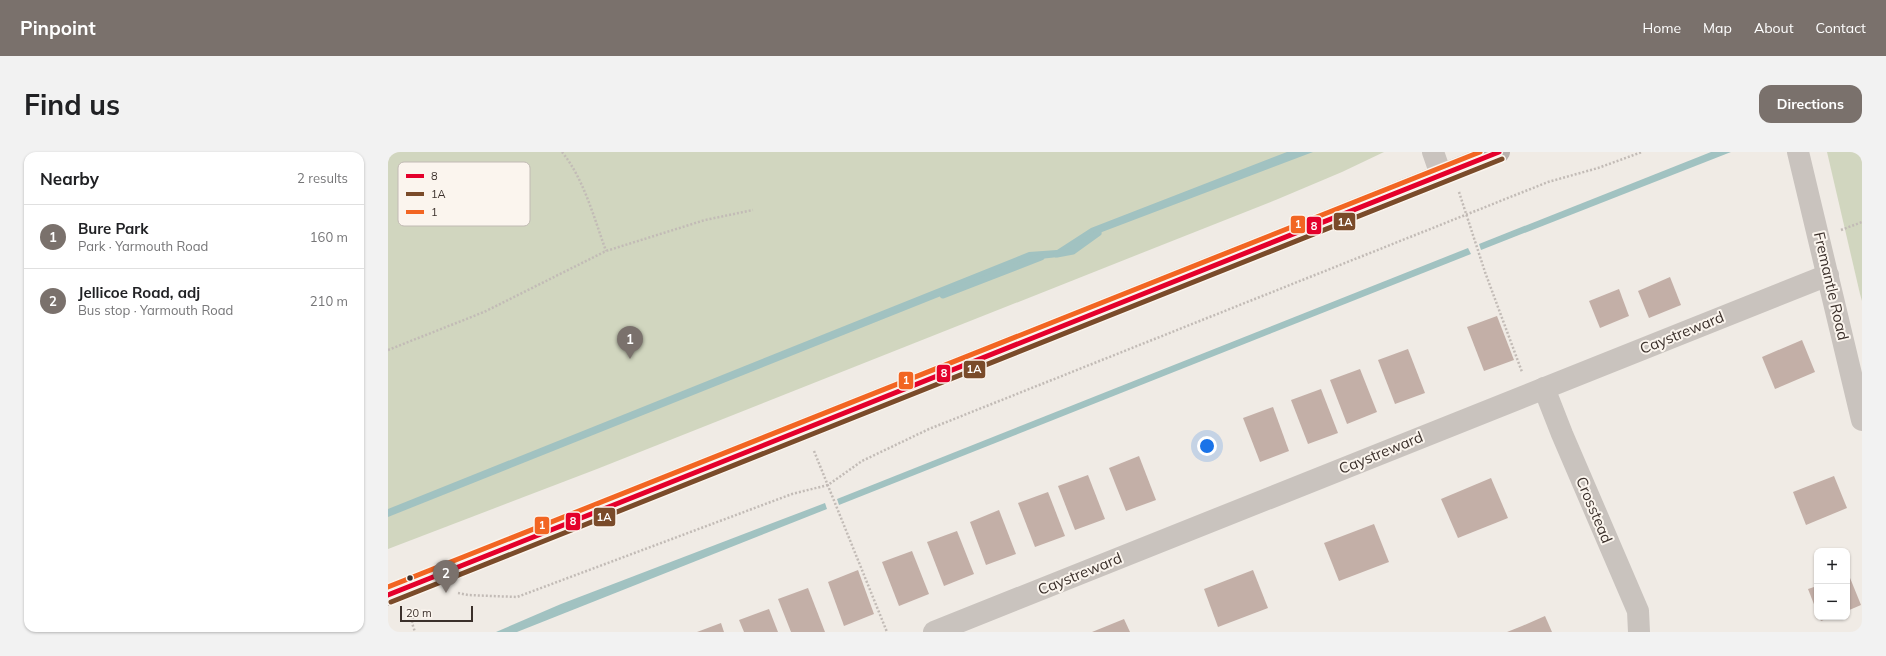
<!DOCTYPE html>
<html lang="en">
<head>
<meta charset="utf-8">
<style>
  body { margin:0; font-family:Mulish,sans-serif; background:#f2f2f2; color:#202124 }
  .controls { position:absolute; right:12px; bottom:12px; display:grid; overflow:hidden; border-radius:8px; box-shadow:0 1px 3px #0004 }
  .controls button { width:36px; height:36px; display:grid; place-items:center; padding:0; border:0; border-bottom:1px solid #e0e0e0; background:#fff; color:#202124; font:20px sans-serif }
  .scale { position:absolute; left:12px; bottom:10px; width:73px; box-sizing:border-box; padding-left:4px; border:2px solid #3b302b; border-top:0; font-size:11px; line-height:14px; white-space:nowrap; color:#3b302b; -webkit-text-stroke:3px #fbf5ee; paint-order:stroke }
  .you { position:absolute; left:819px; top:294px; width:14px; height:14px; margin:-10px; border:3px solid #fff; border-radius:50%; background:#1a73e8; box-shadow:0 0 0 6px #1a73e833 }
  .badge { display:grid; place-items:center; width:26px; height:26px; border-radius:50%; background:#7a716c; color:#fff; font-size:13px; font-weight:700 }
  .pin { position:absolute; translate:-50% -33px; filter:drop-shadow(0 1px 2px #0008) }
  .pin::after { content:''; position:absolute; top:21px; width:14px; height:12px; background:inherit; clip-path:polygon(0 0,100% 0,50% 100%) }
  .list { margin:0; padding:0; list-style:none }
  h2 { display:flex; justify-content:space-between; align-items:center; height:52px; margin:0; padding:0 16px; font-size:17px }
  h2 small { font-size:13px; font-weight:400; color:#757577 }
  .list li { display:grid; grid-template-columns:26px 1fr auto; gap:12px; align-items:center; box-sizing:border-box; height:64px; padding:0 16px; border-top:1px solid #e0e0e0 }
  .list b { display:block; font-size:15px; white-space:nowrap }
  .list p { margin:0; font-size:13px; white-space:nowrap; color:#757577 }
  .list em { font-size:13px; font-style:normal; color:#757577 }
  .map { position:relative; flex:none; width:1474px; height:480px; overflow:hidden; border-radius:12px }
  header { display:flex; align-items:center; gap:24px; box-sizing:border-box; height:56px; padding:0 20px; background:#7a716c; color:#fff }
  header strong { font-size:19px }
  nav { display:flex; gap:22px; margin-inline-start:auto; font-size:14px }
  .intro { display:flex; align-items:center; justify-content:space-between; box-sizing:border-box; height:96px; padding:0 24px }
  h1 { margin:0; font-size:28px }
  .button { padding:10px 18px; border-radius:12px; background:#7a716c; color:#fff; font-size:14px; font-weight:700 }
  main { display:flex; gap:24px; padding:0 24px }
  aside { flex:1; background:#fff; border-radius:12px; box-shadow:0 1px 3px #0004 }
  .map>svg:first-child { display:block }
  .green { fill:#d1d6bf }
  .water { fill:#a1c2c1 }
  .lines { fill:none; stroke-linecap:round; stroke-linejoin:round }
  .stream { stroke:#a1c2c1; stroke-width:7 }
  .building { fill:#c3afa7 }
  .path { stroke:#c2bbb6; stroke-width:2.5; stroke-dasharray:2 2; stroke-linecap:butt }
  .minor { stroke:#c9c3be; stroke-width:22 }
  .major { stroke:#b8b1ad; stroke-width:22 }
  .bus-1-casing { stroke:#fbf5ee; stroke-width:8 }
  .bus-2-casing { stroke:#fbf5ee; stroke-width:8 }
  .bus-3-casing { stroke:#fbf5ee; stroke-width:8 }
  .bus-1 { stroke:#e4002b; stroke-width:5 }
  .bus-2 { stroke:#7a4b2a; stroke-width:5 }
  .bus-3 { stroke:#f26522; stroke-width:5 }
  .bus-dot { fill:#3b302b; stroke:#fbf5ee; stroke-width:1.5 }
  .labels { text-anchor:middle; stroke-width:4; stroke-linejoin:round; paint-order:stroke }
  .street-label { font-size:15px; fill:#3b302b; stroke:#fbf5ee }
  .key { fill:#fbf5ee; stroke:#c1bab4; stroke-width:1 }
  .key-label { font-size:11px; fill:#3b302b }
  .line-badge { stroke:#fbf5ee; stroke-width:1.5 }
  .badge-label { font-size:11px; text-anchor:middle; font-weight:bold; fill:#fff }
</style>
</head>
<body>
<header>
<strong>Pinpoint</strong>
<nav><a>Home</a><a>Map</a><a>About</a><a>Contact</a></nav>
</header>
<div class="intro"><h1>Find us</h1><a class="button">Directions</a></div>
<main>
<aside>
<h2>Nearby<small>2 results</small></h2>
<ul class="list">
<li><span class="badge">1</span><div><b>Bure Park</b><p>Park · Yarmouth Road</p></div><em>160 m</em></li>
<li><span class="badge">2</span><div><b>Jellicoe Road, adj</b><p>Bus stop · Yarmouth Road</p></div><em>210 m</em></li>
</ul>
</aside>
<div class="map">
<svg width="1474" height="480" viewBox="0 0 1474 480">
  <rect width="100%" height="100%" fill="#f0ebe5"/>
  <g class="green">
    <polygon points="0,0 996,0 954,20 890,47 209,317 0,397"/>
    <polygon points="1439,0 1474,0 1474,149 1472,142"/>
  </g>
  <g class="water">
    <polygon points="899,0 925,0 714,80 670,105 643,108 0,365 0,357 641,100 669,98 703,76"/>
    <polygon points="1323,0 1343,0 1093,98 1091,92"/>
    <polygon points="1080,96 1083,102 451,353 449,347"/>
    <polygon points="437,351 439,357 129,480 108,480 173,452"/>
  </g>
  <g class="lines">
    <g class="stream">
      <polyline points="669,102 685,99 710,81"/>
      <polyline points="555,143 653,105"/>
    </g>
  </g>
  <g class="building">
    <polygon points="1282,125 1293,153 1261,166 1250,139"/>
    <polygon points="1231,137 1241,164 1212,176 1201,149"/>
    <polygon points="1109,164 1126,208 1096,219 1079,175"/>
    <polygon points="1414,188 1427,220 1387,237 1374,205"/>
    <polygon points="1020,197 1037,241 1007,252 990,208"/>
    <polygon points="972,217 989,260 959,272 942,228"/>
    <polygon points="933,237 950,281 920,292 903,248"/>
    <polygon points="885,255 901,299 872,310 855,266"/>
    <polygon points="751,304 768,348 738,359 721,316"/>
    <polygon points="700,323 717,367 687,378 670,334"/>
    <polygon points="1446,324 1459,356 1418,373 1405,340"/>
    <polygon points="1103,326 1120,366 1070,386 1053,347"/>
    <polygon points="660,340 677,384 647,395 630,351"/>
    <polygon points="611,358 628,402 598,413 582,370"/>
    <polygon points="986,372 1001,410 951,429 936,391"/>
    <polygon points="569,379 586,422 556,434 539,390"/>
    <polygon points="524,399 541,442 511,454 494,410"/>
    <polygon points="470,418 486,462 456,474 440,430"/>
    <polygon points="865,418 880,456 830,475 816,437"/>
    <polygon points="1459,421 1460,421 1473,453 1459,459"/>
    <polygon points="1429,434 1429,460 1420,437"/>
    <polygon points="420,436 437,480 403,480 390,447"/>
    <polygon points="381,457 390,480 356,480 351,468"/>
    <polygon points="1157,464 1164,480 1119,480 1134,474"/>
    <polygon points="1431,465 1444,465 1433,469"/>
    <polygon points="736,467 742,480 704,480"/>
    <polygon points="333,471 336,480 309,480"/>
  </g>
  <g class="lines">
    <g class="path">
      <path d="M174 0C196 27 206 66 218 99"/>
      <polyline points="1071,40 1097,120 1134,220"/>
      <polyline points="1453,78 1474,70"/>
      <polyline points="0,198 96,160 218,99 317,68 365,58"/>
      <polyline points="426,299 499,480"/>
      <polyline points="70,441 80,443 129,445 404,342 440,333 474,309 541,277 1160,30 1210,16 1254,0"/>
      <polyline points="26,457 24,471 27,480"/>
    </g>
    <g class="minor">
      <polyline points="1045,0 1053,23"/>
      <polyline points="1410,0 1474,268"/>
      <polyline points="1156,236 1174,282 1250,459 1251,480"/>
      <polyline points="546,480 1440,123"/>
    </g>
    <polyline class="major" points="0,443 1111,0"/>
    <g class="bus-1-casing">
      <polyline id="bus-1" points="0,443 1111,0"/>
    </g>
    <g class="bus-2-casing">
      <polyline id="bus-2" points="3,450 1114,7"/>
    </g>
    <g class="bus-3-casing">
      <polyline id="bus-3" points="0,435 1092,0"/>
    </g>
    <use href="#bus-1" class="bus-1"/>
    <use href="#bus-2" class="bus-2"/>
    <use href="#bus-3" class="bus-3"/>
  </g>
  <circle class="bus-dot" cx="22" cy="426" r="3.5"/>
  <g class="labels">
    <g class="street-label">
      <text transform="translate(1443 134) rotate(77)" y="5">Fremantle Road</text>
      <text transform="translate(1294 181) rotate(-22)" y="5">Caystreward</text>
      <text transform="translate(993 301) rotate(-22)" y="5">Caystreward</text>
      <text transform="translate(1206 358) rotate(67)" y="5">Crosstead</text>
      <text transform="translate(692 422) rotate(-22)" y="5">Caystreward</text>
    </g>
  </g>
  <rect x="10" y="10" width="132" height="64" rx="6" class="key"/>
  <rect x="18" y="22" width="18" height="4" fill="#e4002b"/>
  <rect x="18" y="40" width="18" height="4" fill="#7a4b2a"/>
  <rect x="18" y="58" width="18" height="4" fill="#f26522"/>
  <g class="key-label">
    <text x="43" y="28">8</text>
    <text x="43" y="46">1A</text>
    <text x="43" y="64">1</text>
  </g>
  <g class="line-badge">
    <rect x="945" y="60" width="23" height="19" rx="4" fill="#7a4b2a"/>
    <rect x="902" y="63" width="16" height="19" rx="4" fill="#f26522"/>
    <rect x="918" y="64" width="16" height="19" rx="4" fill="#e4002b"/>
    <rect x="575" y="208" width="23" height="19" rx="4" fill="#7a4b2a"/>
    <rect x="548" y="212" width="15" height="19" rx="4" fill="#e4002b"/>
    <rect x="510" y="219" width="16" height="19" rx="4" fill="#f26522"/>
    <rect x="205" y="355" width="23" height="20" rx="4" fill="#7a4b2a"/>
    <rect x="177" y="360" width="16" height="19" rx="4" fill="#e4002b"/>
    <rect x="146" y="364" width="16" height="19" rx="4" fill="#f26522"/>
  </g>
  <g class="badge-label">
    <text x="957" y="74">1A</text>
    <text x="910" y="76">1</text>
    <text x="926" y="78">8</text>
    <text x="586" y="221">1A</text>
    <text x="556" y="225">8</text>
    <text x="518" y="232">1</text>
    <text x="216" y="369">1A</text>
    <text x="185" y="373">8</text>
    <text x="154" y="377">1</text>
  </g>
</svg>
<div class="controls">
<button>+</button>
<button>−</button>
</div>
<div class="scale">20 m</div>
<div class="you"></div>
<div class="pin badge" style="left:242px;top:207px">1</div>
<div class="pin badge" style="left:58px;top:441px">2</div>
</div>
</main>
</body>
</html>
